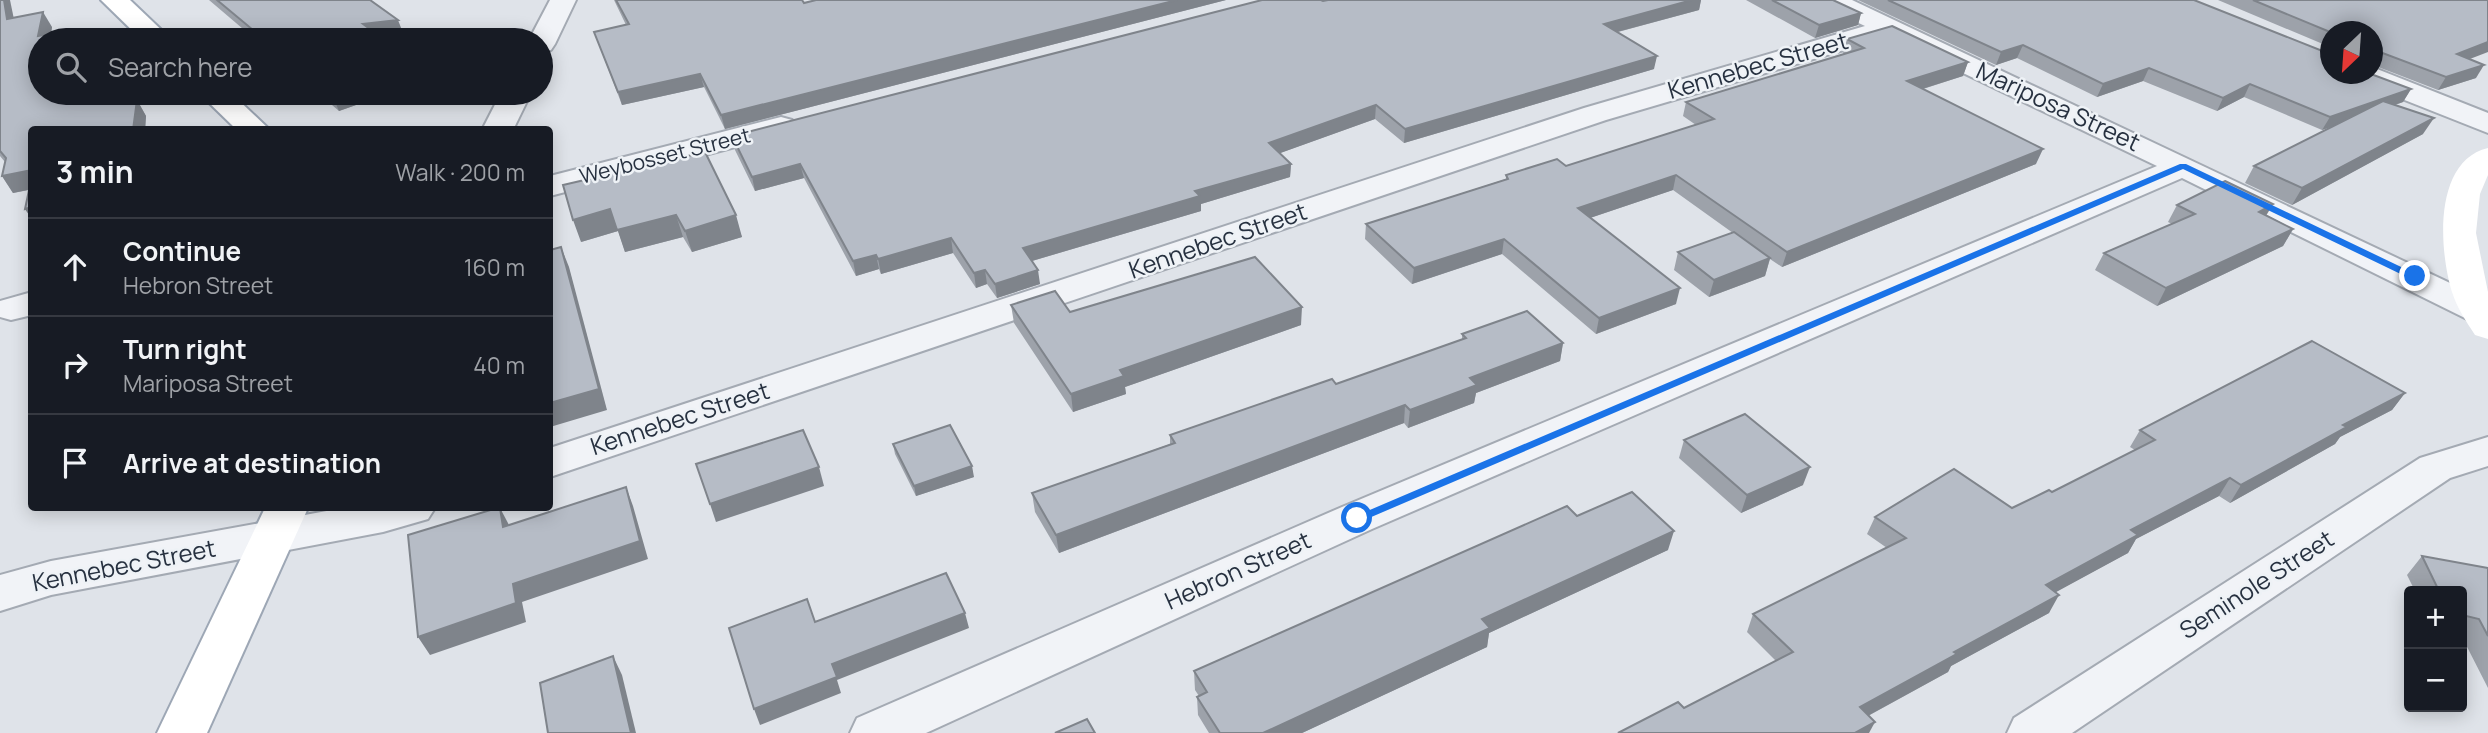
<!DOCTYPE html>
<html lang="en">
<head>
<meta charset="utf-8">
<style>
  body { margin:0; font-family:Manrope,sans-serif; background:#20242c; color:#f1f3f6 }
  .controls { position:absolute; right:21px; bottom:21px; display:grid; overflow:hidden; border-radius:7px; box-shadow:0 4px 18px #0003 }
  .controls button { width:63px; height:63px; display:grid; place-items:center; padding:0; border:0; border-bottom:2px solid #363941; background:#171b24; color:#f1f3f6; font:35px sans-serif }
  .compass { position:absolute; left:2320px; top:21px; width:63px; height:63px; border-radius:50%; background:#171b24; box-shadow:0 4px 18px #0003; rotate:205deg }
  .stop { position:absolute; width:21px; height:21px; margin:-16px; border:5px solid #1a73e8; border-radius:50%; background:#fff }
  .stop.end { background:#1a73e8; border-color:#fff; box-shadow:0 2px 7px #0008 }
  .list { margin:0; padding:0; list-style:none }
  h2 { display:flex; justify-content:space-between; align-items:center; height:91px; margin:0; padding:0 28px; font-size:30px }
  h2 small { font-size:23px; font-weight:400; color:#9ea1a6 }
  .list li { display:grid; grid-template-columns:46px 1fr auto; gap:21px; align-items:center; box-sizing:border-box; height:98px; padding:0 28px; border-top:2px solid #363941 }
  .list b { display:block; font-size:26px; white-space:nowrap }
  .list p { margin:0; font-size:23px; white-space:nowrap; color:#9ea1a6 }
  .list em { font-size:23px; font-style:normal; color:#9ea1a6 }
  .icon { flex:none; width:38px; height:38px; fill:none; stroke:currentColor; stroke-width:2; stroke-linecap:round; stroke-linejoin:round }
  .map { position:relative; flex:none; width:2488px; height:733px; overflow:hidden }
  .search { position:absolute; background:#171b24; box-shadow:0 4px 18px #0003; left:28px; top:28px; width:525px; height:77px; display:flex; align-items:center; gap:18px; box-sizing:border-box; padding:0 24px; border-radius:38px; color:#9ea1a6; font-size:26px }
  .panel { position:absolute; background:#171b24; box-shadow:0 4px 18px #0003; left:28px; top:126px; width:525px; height:385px; border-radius:7px }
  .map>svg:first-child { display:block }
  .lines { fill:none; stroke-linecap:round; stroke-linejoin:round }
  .street-casing { stroke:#a4aab3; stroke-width:4 }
  .primary-casing { stroke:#9da7b5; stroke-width:4 }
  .street { fill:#f1f3f7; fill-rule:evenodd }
  .secondary { fill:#fff; fill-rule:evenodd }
  .primary { fill:#fff; fill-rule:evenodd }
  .wall { fill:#9da2aa }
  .shaded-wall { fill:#7f848b }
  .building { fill:#b6bcc6; stroke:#7f848b; stroke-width:2 }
  .route { fill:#1a73e8 }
  .labels { text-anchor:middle; stroke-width:5; stroke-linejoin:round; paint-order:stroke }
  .far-street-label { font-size:21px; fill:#273140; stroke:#eef2f6 }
  .street-label { font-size:24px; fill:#273140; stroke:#eef2f6 }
</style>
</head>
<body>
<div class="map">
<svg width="2488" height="733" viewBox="0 0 2488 733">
  <rect width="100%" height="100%" fill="#dfe3e9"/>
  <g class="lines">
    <g class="street-casing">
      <g id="street">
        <polygon points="550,0 576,0 555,44 551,50 541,52 541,40 529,40"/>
        <polygon points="1818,0 1852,0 2488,301 2488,326 2475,323 2182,178 1372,529 926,733 850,733 857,718 1342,507 2157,166 1888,37 1606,120 550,477 550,448 1584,108 1865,26 1822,6"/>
        <polygon points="2372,67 2488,113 2488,133 2354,80 2350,74 2372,74"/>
        <polygon points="501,93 531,93 513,130 482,130"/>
        <polygon points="781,117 792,120 796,126 792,132 550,196 550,176"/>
        <polygon points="32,292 32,315 11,320 0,317 0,301"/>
        <polygon points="2488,437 2488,466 2450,478 2072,733 2007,733 2014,718 2420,458"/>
        <polygon points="343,508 435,508 428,519 383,532 51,595 0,611 0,575 51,561"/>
      </g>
    </g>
    <g class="primary-casing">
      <g id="primary">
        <polygon points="101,0 130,0 172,40 142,40"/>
        <polygon points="199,93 231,93 270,130 237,130"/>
        <polygon points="265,508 308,508 207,733 157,733"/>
      </g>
    </g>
    <use href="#street" class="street"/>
    <path class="secondary" d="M2488 148V175L2480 194 2476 233 2488 292V339L2475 335C2466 321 2457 308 2452 292 2439 250 2433 161 2488 148Z"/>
    <use href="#primary" class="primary"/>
  </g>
  <g class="wall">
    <polygon points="0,0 13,18 52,27 40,93 137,100 146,116 145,130 32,130 32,219 25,209 29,190 13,193 2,176 5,162 0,156"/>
    <polygon points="209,0 370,0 403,33 379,36 385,40 256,40"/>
    <polygon points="614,0 802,0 804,3 816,0 1226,0 725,129 704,87 622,105 594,32 626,25"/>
    <polygon points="1328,0 1701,0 1699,10 1618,32 1654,69 1404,143 1375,119 1280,153 1291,164 1290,177 1201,204 1201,211 1032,261 1040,284 997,298 987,284 976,288 953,253 881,274 879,269 856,276 804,178 755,191 735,150 732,136"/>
    <polygon points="1746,0 1833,0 1861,13 1858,25 1815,38"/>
    <polygon points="1858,0 2194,0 2330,74 2411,89 2403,102 2395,105 2423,134 2292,205 2245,183 2254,166 2332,127 2322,130 2244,97 2217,111 2143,81 2097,97 2017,58 1996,65"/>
    <polygon points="2218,0 2488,0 2469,59 2476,78 2438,90 2373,65 2372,66 2372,32 2330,32 2330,47"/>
    <polygon points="1847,39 1968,62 1963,76 1923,89 2036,164 1782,267 1770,259 1765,276 1709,297 1674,270 1678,252 1733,233 1673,190 1590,218 1676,304 1596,334 1502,254 1412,284 1365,239 1366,224 1506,179 1506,175 1566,166 1696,125 1683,116 1686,102 1844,54 1843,53"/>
    <polygon points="318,93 390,93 339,111"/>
    <polygon points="705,152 742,237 692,252 683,237 625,252 618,231 581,242"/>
    <polygon points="2177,205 2267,215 2293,229 2283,246 2157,306 2095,270 2104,253 2172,224 2168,222"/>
    <polygon points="1011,305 1070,312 1301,325 1125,387 1126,394 1073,412 1014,323"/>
    <polygon points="1462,334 1563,343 1560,361 1476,393 1474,403 1408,428 1404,423 1059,553 1035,512 1032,493 1170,444 1170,435 1336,384 1462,339"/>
    <polygon points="2405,393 2392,410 2340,437 2335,444 2230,503 2219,496 2136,539 2128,553 2055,592 2049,613 1951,666 1948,672 1868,716 1684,708 1776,661 1747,632 1753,614 1887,548 1867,534 1875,517 2012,508 2052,492 2135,450 2130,447 2140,430"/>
    <polygon points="1684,440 1803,485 1741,513 1679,458"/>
    <polygon points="893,444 974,477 916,496 895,454"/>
    <polygon points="1577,516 1668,550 1489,633 1487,647 1302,733 1209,733 1198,715 1197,697 1199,696 1195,690 1194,671"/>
    <polygon points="2422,556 2488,568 2488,688 2462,637 2462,591 2415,591 2407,575"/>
  </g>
  <g class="shaded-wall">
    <polygon points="4,0 10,0 17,34 7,19"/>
    <polygon points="1177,0 1226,0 725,129 721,115"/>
    <polygon points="1692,0 1701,0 1699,10 1602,36 1604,24"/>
    <polygon points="43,12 52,27 50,40 38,36"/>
    <polygon points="1861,13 1858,25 1815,38 1819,25"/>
    <polygon points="398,20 403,33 369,37 363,24"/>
    <polygon points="55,33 59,40 54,40"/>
    <polygon points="2488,42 2488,52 2449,67 2457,54"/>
    <polygon points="2023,45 2017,58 1996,65 2001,52"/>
    <polygon points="1657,56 1654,69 1404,143 1405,129"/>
    <polygon points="1968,62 1963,76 1903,95 1907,81"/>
    <polygon points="2484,65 2476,78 2438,90 2446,77"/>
    <polygon points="2149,68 2143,81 2097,97 2103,84"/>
    <polygon points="700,74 704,87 622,105 618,92"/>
    <polygon points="2250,84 2244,97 2217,111 2223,98"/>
    <polygon points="2411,89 2403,102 2322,130 2330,117"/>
    <polygon points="345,93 390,93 339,111 333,97"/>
    <polygon points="137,100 146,116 145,130 133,130"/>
    <polygon points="1376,105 1375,119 1269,157 1269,143"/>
    <polygon points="2434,118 2423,134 2292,205 2302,188"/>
    <polygon points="2043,149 2036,164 1782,267 1787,252"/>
    <polygon points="800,164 804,178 755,191 752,177"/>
    <polygon points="1291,164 1290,177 1201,204 1201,211 1025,263 1023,248 1195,191"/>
    <polygon points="32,170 32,189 13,193 2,176"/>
    <polygon points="1676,175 1673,190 1575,223 1578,208"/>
    <polygon points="2273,204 2263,221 2259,212"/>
    <polygon points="32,207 32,219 25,209"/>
    <polygon points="610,209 676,215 683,237 625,252 618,231 581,242 573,220"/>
    <polygon points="736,215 742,237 692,252 685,231"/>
    <polygon points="2293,229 2283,246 2157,306 2166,288"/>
    <polygon points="951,238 953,253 881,274 878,259"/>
    <polygon points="1504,239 1502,254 1412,284 1414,268"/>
    <polygon points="561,247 569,267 607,410 550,427 550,403"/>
    <polygon points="876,255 879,269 856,276 853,261"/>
    <polygon points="1770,258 1765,276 1709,297 1714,280"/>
    <polygon points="985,270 987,284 976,288 974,273"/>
    <polygon points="1038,270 1040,284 997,298 995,284"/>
    <polygon points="1680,288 1676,304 1596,334 1599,318"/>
    <polygon points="1302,307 1301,325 1125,387 1126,394 1073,412 1071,394 1120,370"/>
    <polygon points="1563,343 1560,361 1476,393 1474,403 1408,428 1410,410 1470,378"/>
    <polygon points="2405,393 2392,410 2340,437 2335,444 2230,503 2241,485 2343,425"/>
    <polygon points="1405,405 1404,423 1059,553 1056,535"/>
    <polygon points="972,466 974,477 916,496 914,486"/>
    <polygon points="819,467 824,486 716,522 710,504"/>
    <polygon points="1810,467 1803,485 1741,513 1747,495"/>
    <polygon points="2230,478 2219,496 2136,539 2128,553 2036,603 2046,585 2131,530"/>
    <polygon points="626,487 633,506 648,559 522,602 526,622 430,655 418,637 513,584"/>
    <polygon points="500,508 509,525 503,527"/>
    <polygon points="1674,531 1668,550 1489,633 1487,647 1302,733 1263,733 1482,619"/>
    <polygon points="2059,595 2049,613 1951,666 1948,672 1851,725 1860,707 1954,652"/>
    <polygon points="965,613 969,628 837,680 841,693 760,725 754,709 832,664"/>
    <polygon points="613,656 622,675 636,733 631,733"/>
    <polygon points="1875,722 1869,733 1855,733"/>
  </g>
  <g class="building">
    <polygon points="0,0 4,0 7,19 43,12 38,36 55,33 54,40 40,40 40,93 128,93 137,100 133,130 32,130 32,170 2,176 6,158 0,151"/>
    <polygon points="217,0 370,0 398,20 363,24 385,40 265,40"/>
    <polygon points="616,0 802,0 804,3 816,0 1177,0 721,115 700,74 618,92 594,32 629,24"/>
    <polygon points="1262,0 1321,0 1323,1 1328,0 1692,0 1604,24 1657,56 1405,129 1376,105 1269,143 1291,164 1195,191 1200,196 1023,248 1038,270 995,284 985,270 974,273 951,238 878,259 876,255 853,261 800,164 752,177 732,136"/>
    <polygon points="1772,0 1833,0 1861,13 1819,25"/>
    <polygon points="1888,0 2194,0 2330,54 2330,74 2371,74 2411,89 2330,117 2250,84 2223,98 2149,68 2103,84 2023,45 2001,52"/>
    <polygon points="2253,0 2488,0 2488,42 2457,54 2484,65 2446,77 2380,52 2377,59 2372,59 2372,32 2330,32"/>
    <polygon points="1892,26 1968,62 1907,81 2043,149 1787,252 1676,175 1578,208 1680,288 1599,318 1504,239 1414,268 1366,224 1508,179 1506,175 1557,159 1566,166 1714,119 1686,102 1864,48 1847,39"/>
    <polygon points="328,93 345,93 333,97"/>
    <polygon points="2383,101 2434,118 2302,188 2254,166"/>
    <polygon points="705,152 736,215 685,231 676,215 617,230 610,209 573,220 563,185"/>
    <polygon points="32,176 32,207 25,209"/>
    <polygon points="2225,181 2273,204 2259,212 2293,229 2166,288 2104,253 2195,214 2177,205"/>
    <polygon points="1734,232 1770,258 1714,280 1678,252"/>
    <polygon points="561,247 599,389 550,403 550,250"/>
    <polygon points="1255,257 1302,307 1120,370 1124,376 1071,394 1011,305 1055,291 1070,312"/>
    <polygon points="1527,311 1563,343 1470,378 1477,385 1410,410 1405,405 1056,535 1032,493 1175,443 1170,435 1332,379 1336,384 1466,338 1462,334"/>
    <polygon points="2312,341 2405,393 2343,425 2347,427 2241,485 2230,478 2131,530 2138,535 2046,585 2059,595 1954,652 1957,654 1860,707 1875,722 1855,733 1618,733 1678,702 1684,708 1793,652 1753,614 1906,538 1875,517 1954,469 2012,508 2049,490 2052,492 2155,440 2140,430"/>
    <polygon points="1745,414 1810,467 1747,495 1684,440"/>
    <polygon points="950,425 972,466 914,486 893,444"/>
    <polygon points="803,430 819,467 710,504 696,464"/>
    <polygon points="626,487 640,541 513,584 516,603 418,637 408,535 497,508 500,508 503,527"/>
    <polygon points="1632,492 1674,531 1482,619 1490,628 1263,733 1220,733 1197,697 1207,692 1194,671 1567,506 1577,516"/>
    <polygon points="2422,556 2488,568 2488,636 2479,619 2462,615 2462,591 2439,591"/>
    <polygon points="946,573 965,613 832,664 837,677 754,709 729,628 807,599 815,622"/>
    <polygon points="613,656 631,733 548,733 540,683"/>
    <polygon points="1087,719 1095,733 1055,733"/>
  </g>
  <polygon class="route" points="2180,164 2186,164 2420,276 2411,279 2183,169 1362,521 1357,523 1351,518"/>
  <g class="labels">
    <g class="far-street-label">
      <text transform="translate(665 156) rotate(-14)" y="7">Weybosset Street</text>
    </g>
    <g class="street-label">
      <text transform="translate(1758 66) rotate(-16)" y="8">Kennebec Street</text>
      <text transform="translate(2058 107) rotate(25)" y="8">Mariposa Street</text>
      <text transform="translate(1218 241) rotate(-19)" y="8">Kennebec Street</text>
      <text transform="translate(680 419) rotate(-18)" y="8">Kennebec Street</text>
      <text transform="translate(124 566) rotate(-11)" y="8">Kennebec Street</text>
      <text transform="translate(1238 571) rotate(-24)" y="8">Hebron Street</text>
      <text transform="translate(2257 585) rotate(-33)" y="8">Seminole Street</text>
    </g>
  </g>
</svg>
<div class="controls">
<button>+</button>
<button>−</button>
</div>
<svg class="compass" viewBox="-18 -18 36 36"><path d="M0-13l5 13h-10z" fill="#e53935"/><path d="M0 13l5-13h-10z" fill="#9ea1a6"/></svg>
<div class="stop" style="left:1357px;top:518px"></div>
<div class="stop end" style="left:2415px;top:276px"></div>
<div class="search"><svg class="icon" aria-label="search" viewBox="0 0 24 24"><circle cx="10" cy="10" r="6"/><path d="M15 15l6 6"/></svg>Search here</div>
<section class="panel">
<h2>3 min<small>Walk · 200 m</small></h2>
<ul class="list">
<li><svg class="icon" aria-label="ahead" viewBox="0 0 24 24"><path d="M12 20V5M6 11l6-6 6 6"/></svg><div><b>Continue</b><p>Hebron Street</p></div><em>160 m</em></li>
<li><svg class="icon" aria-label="right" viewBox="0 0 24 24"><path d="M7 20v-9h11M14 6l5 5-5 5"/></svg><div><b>Turn right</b><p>Mariposa Street</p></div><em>40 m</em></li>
<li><svg class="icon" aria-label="arrive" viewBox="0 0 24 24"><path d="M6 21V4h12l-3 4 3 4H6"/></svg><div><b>Arrive at destination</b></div></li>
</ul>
</section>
</div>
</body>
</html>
